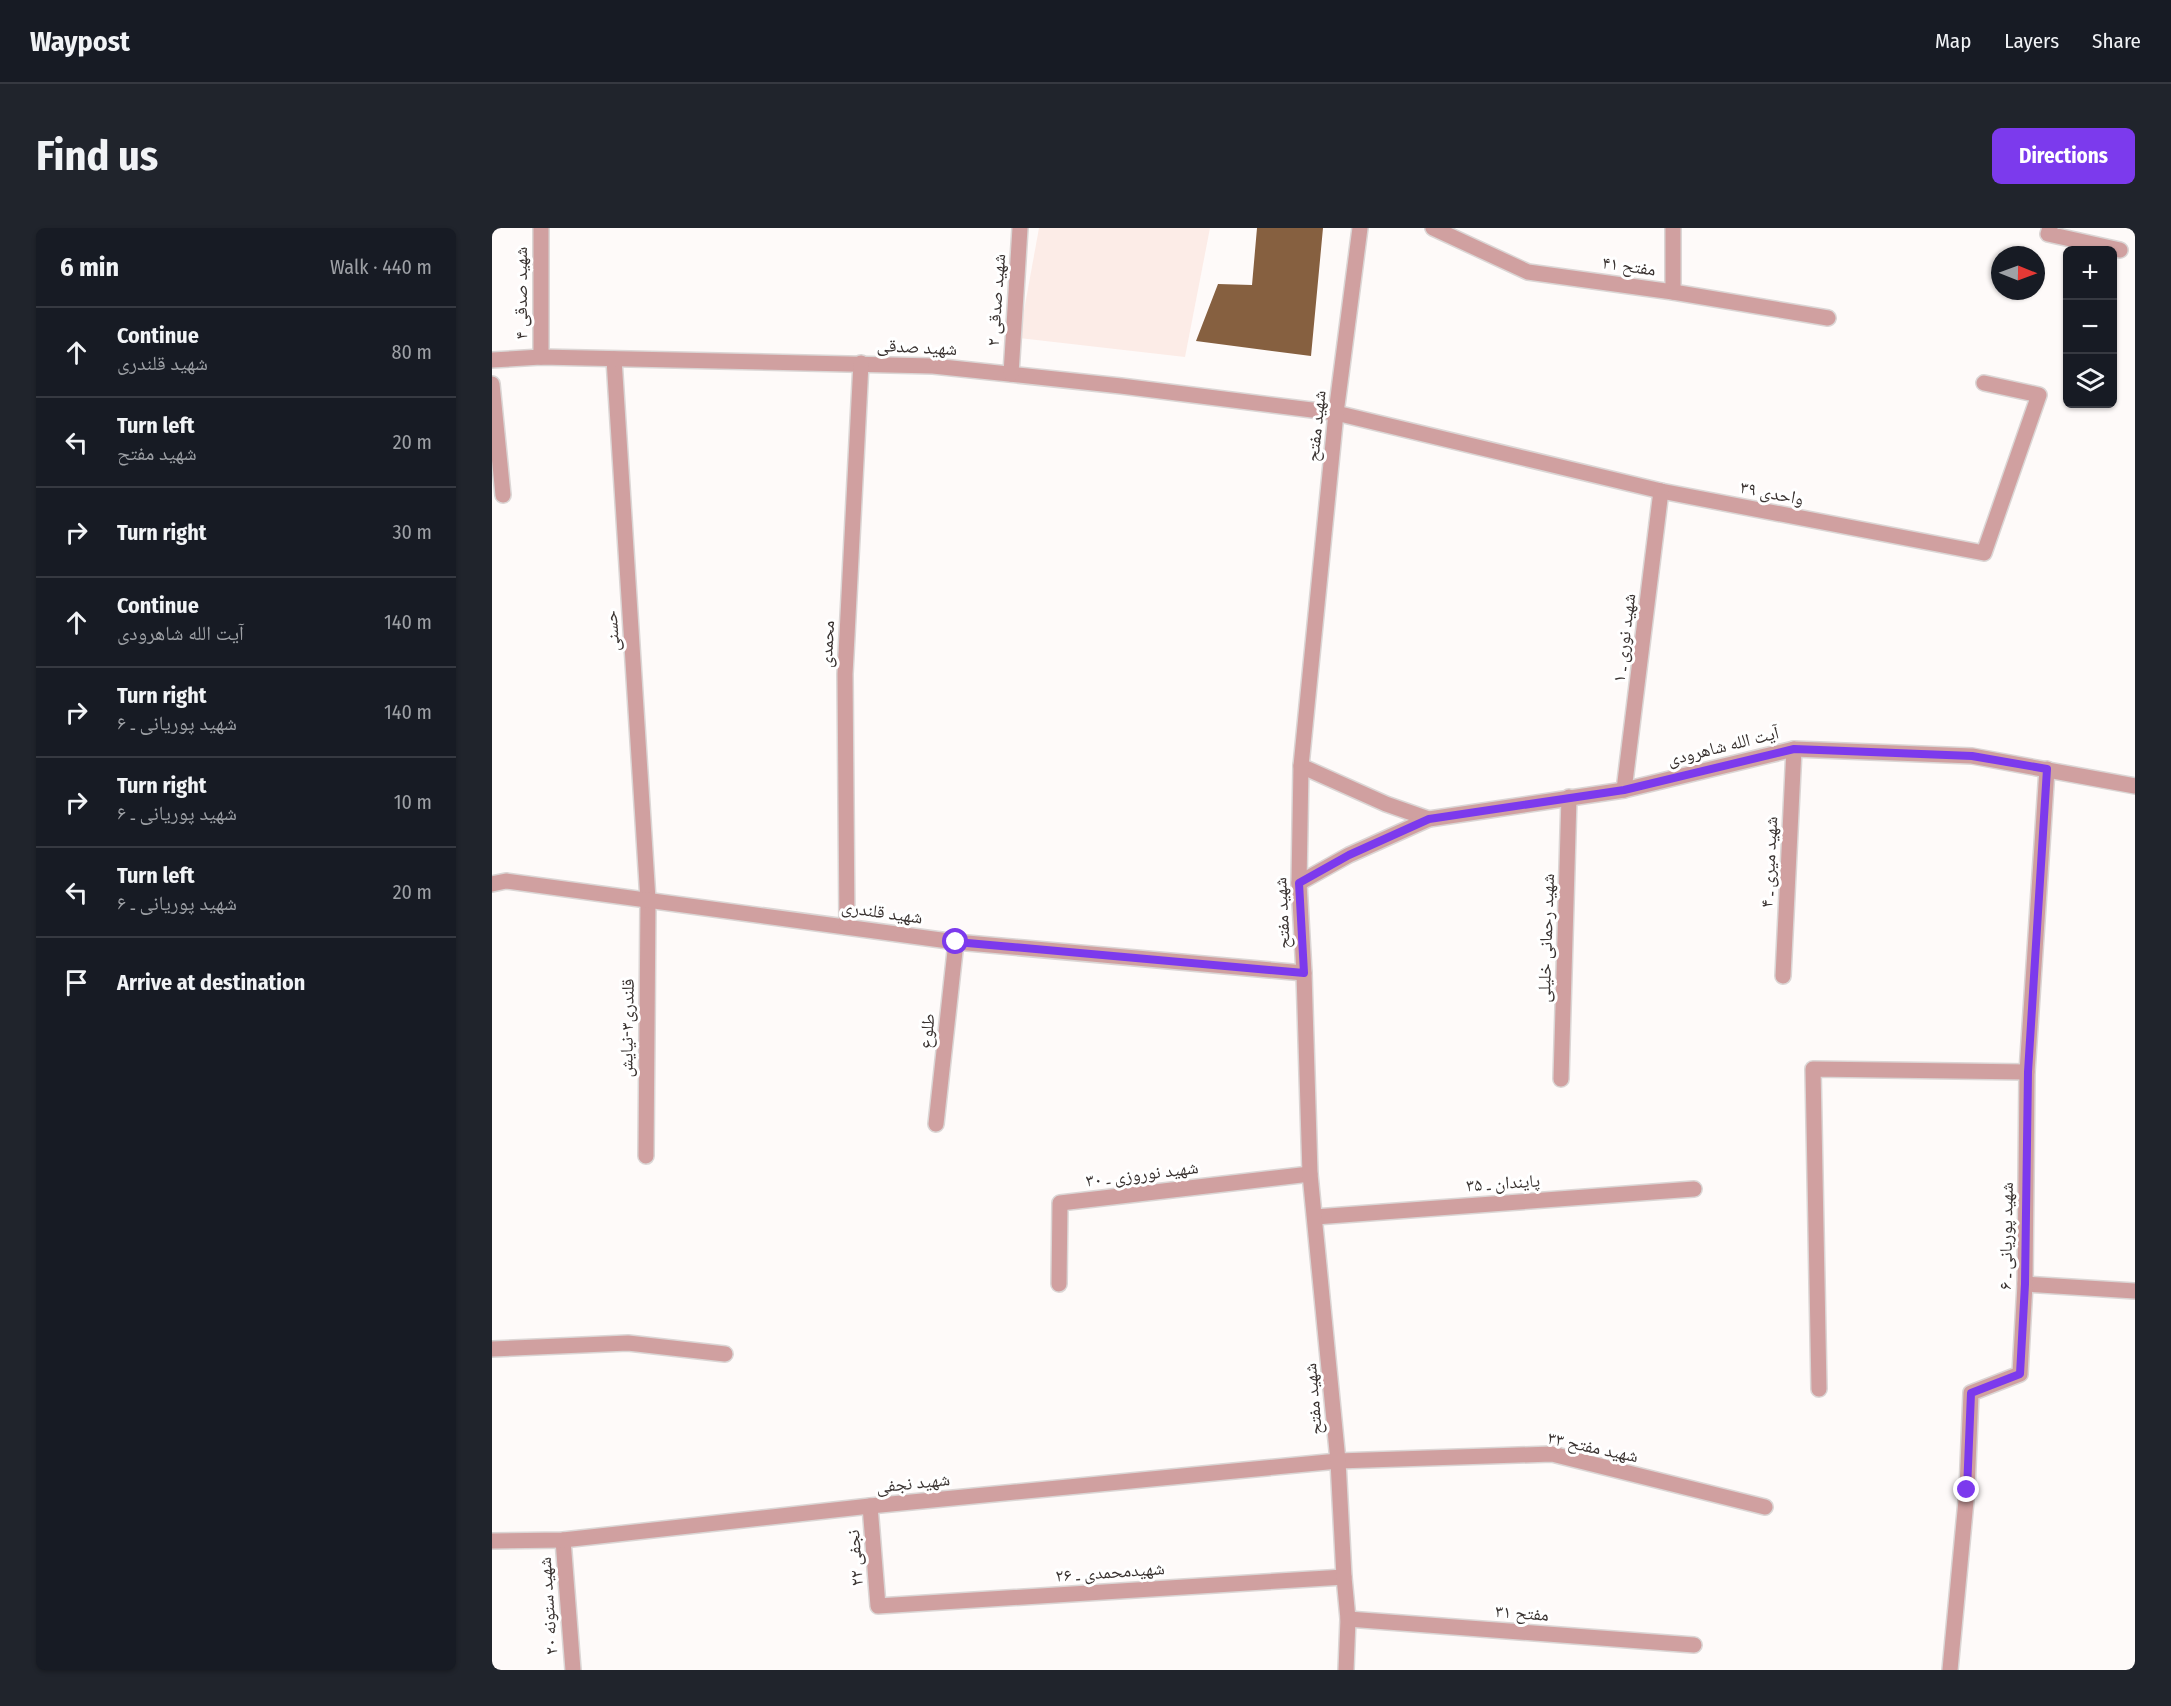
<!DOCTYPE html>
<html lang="en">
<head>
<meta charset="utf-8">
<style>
  body { margin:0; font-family:"Fira Sans Condensed","Noto Naskh Arabic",sans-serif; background:#20242c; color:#f1f3f6 }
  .controls { position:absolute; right:18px; top:18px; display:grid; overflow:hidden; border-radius:9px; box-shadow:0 2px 4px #0004 }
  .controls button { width:54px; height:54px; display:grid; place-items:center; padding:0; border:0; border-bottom:2px solid #363941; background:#171b24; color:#f1f3f6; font:30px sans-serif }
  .compass { position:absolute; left:1499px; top:18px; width:54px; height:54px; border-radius:50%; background:#171b24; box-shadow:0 2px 4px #0004; rotate:91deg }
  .stop { position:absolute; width:18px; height:18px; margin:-14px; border:4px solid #7c3aed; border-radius:50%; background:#fff }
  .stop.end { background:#7c3aed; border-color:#fff; box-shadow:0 2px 6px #0008 }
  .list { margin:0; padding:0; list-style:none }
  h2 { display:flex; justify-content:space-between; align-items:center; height:78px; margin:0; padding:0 24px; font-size:26px }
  h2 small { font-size:20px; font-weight:400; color:#9ea1a6 }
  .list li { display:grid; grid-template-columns:39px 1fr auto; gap:18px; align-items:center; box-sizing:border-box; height:90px; padding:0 24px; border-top:2px solid #363941 }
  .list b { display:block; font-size:22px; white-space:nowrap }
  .list p { margin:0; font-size:20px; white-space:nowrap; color:#9ea1a6 }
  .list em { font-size:20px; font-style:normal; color:#9ea1a6 }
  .icon { flex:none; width:33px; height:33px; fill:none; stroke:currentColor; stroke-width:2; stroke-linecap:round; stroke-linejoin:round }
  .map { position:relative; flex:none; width:1643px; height:1442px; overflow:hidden; border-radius:9px }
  header { display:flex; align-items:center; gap:36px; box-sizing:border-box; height:84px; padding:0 30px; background:#171b24; border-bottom:2px solid #363941 }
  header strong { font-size:28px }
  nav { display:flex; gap:33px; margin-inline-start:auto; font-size:21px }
  .intro { display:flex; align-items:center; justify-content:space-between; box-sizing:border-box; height:144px; padding:0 36px }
  h1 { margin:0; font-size:42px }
  .button { padding:15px 27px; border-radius:9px; background:#7c3aed; color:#fff; font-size:21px; font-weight:700 }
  main { display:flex; gap:36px; padding:0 36px }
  aside { flex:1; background:#171b24; border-radius:9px; box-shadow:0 2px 4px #0004 }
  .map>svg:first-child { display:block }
  .built { fill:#fcece7 }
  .building { fill:#866040 }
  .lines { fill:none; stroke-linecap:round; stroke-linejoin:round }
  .minor-casing { stroke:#dbd6d5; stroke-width:18 }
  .tertiary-casing { stroke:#dbd6d5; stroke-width:18 }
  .minor { stroke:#d0a0a0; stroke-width:15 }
  .tertiary { stroke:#d0a0a0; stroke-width:15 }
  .route { stroke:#7c3aed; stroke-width:8 }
  .labels { text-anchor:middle; stroke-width:6; stroke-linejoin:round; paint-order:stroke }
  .street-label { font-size:18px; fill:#393230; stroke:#fff }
</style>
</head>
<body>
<header>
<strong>Waypost</strong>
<nav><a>Map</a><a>Layers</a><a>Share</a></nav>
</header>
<div class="intro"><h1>Find us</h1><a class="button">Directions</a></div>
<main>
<aside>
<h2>6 min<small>Walk · 440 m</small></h2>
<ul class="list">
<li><svg class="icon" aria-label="ahead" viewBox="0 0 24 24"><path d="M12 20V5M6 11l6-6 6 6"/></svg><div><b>Continue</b><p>شهید قلندری</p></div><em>80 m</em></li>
<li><svg class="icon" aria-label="left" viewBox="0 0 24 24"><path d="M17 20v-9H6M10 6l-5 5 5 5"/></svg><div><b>Turn left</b><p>شهید مفتح</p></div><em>20 m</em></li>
<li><svg class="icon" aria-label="right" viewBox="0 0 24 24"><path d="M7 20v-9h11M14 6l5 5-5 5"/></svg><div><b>Turn right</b></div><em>30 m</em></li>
<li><svg class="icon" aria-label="ahead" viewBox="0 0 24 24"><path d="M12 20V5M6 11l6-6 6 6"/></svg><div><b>Continue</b><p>آیت الله شاهرودی</p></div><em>140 m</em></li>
<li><svg class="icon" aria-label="right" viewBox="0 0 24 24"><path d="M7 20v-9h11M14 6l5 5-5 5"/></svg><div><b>Turn right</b><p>شهید پوریانی ـ ۶</p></div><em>140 m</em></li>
<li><svg class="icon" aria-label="right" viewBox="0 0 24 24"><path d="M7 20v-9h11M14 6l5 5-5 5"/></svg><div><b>Turn right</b><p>شهید پوریانی ـ ۶</p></div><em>10 m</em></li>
<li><svg class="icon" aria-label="left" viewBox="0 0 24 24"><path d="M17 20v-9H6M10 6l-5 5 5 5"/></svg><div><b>Turn left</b><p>شهید پوریانی ـ ۶</p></div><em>20 m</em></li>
<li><svg class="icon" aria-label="arrive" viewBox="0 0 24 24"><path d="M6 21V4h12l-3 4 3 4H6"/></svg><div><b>Arrive at destination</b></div></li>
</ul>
</aside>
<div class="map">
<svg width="1643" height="1442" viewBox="0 0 1643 1442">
  <rect width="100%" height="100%" fill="#fefaf9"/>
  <polygon class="built" points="547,0 718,0 693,129 527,110"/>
  <polygon class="building" points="765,0 831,0 819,128 704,113 726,56 760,57"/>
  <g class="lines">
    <g class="minor-casing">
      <g id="minor">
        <polyline points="49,0 49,129"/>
        <polyline points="941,0 1036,44 1181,64 1336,90"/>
        <polyline points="1558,0 1556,6 1628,22"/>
        <polyline points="1181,64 1181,0"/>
        <polyline points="122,131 156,672 154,928"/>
        <polyline points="0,132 49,129 441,138 629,158 844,185 1169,263 1492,325 1547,167 1492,155"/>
        <polyline points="519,146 528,0"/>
        <polyline points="0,156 11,267"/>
        <polyline points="1132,562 1169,263"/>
        <polyline points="0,656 14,653 464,714 812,745"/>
        <polyline points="355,699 353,446 369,135"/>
        <polyline points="1291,748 1302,521"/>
        <polyline points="1069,851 1077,569"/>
        <polyline points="444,896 464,714"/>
        <polyline points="823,989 1202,961"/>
        <polyline points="567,1056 568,975 818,946"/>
        <polyline points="1533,1056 1643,1063"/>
        <polyline points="0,1121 136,1115 233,1126"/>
        <polyline points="1327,1161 1321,841 1535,844"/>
        <polyline points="846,1233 1060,1226 1273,1279"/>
        <polyline points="378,1278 386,1378 852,1349"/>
        <polyline points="71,1312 81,1442"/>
        <polyline points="856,1391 1202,1417"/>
        <polyline points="1458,1442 1475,1262 1479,1165 1528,1146 1533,1056 1535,844 1555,541"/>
      </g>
    </g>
    <g class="tertiary-casing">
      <g id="tertiary">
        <polyline points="809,538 894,576 937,591"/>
        <polyline points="807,655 857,627 937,591 1132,562 1302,521 1480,528 1643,558"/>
        <polyline points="0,1313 71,1312 378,1278 846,1233"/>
        <polyline points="854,1442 856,1391 852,1349 846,1233 818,946 812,745 807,655 809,538 844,185 868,0"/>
      </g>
    </g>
    <use href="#minor" class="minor"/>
    <use href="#tertiary" class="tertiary"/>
  </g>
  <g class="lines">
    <polyline class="route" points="464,714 812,745 807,655 857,627 937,591 1132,562 1302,521 1480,528 1555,541 1536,844 1533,1056 1528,1146 1479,1165 1475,1262"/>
  </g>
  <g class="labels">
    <g class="street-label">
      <text transform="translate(1137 38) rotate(8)" y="6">مفتح ۴۱</text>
      <text transform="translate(29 65) rotate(-90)" y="6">شهید صدقی ۴</text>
      <text transform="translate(504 72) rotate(-86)" y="6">شهید صدقی ۲</text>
      <text transform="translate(425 119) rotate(3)" y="6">شهید صدقی</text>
      <text transform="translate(824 198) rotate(-84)" y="6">شهید مفتح</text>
      <text transform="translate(1280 265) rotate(11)" y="6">واحدی ۳۹</text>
      <text transform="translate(120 403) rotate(-94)" y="6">حسنی</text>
      <text transform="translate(1132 410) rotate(-83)" y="6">شهید نوری ـ ۱</text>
      <text transform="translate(335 416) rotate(-87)" y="6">محمدی</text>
      <text transform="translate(1231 518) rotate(-14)" y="6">آیت الله شاهرودی</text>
      <text transform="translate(1277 634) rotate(-87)" y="6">شهید میری ـ ۴</text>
      <text transform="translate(390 684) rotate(8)" y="6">شهید قلندری</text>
      <text transform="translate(790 685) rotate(-93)" y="6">شهید مفتح</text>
      <text transform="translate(1054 710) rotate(-88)" y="6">شهید رحمانی خلیلی</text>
      <text transform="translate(135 800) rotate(-89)" y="6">قلندری۳-نیایش</text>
      <text transform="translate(435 803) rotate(-84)" y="6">طلوع</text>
      <text transform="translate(650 946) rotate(-7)" y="6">شهید نوروزی ـ ۳۰</text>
      <text transform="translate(1011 955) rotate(-4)" y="6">پایندان ـ ۳۵</text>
      <text transform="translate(1514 1008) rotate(-89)" y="6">شهید پوریانی ـ ۶</text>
      <text transform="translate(821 1171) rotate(-95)" y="6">شهید مفتح</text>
      <text transform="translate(1101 1219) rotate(12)" y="6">شهید مفتح ۳۳</text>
      <text transform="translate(421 1255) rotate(-6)" y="6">شهید نجفی</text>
      <text transform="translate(363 1330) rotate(-94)" y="6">نجفی ۲۲</text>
      <text transform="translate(618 1344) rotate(-4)" y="6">شهیدمحمدی ـ ۲۶</text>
      <text transform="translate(56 1378) rotate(-94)" y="6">شهید ستونه ۲۰</text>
      <text transform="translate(1030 1385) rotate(4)" y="6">مفتح ۳۱</text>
    </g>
  </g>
</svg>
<div class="controls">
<button>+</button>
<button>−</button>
<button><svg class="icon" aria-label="layers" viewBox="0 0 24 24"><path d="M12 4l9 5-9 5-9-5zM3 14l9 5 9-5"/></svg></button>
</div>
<svg class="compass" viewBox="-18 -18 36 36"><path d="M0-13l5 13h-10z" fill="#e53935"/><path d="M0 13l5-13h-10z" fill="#9ea1a6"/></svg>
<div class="stop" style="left:464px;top:714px"></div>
<div class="stop end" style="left:1475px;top:1262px"></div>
</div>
</main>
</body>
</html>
